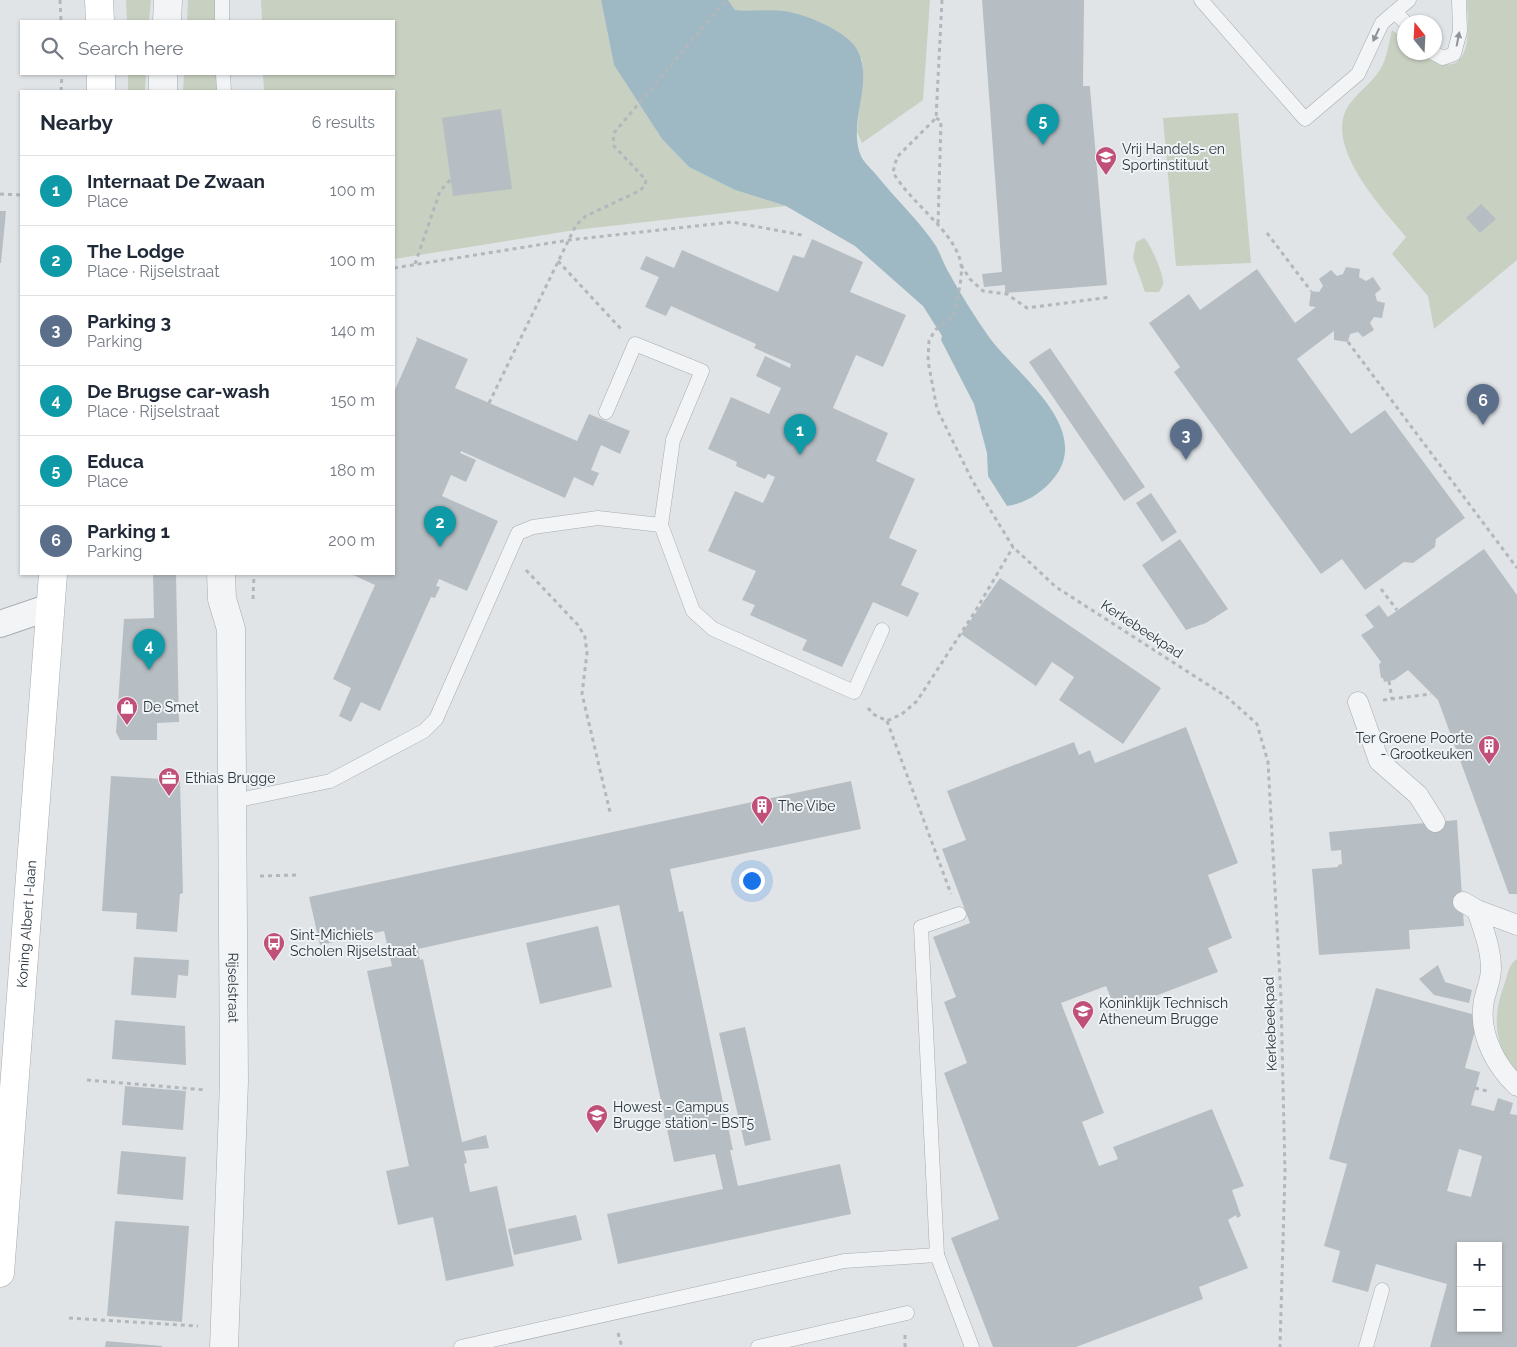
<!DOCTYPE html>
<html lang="en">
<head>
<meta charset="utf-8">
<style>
  body { margin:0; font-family:Raleway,sans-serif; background:#f2f2f3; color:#1f2937 }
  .controls { position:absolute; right:15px; bottom:15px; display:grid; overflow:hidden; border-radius:0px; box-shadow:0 1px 4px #0004 }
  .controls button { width:45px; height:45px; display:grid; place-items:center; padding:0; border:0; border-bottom:1px solid #e0e1e3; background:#fff; color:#1f2937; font:25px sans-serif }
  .compass { position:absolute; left:1397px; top:15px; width:45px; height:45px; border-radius:50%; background:#fff; box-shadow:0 1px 4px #0004; rotate:342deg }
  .you { position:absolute; left:751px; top:880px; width:18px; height:18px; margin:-12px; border:4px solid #fff; border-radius:50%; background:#1a73e8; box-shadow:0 0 0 8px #1a73e833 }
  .badge { display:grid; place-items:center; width:32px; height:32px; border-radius:50%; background:#c15079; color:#fff; font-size:16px; font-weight:700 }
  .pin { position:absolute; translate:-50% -41px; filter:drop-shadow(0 1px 2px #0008) }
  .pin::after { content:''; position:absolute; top:26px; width:18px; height:15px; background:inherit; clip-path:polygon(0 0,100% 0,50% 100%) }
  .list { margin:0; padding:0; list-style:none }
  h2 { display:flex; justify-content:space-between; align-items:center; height:65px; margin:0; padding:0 20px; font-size:21px }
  h2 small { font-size:16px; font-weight:400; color:#747a83 }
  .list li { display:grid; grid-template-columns:32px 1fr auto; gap:15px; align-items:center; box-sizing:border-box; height:70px; padding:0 20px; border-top:1px solid #e0e1e3 }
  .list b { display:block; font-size:19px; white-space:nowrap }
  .list p { margin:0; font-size:16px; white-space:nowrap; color:#747a83 }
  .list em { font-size:16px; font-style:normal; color:#747a83 }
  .icon { flex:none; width:28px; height:28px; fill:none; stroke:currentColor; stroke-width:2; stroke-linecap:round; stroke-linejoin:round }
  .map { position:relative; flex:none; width:1517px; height:1347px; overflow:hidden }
  .search { position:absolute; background:#fff; box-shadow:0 1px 4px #0004; left:20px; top:20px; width:375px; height:55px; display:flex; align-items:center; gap:12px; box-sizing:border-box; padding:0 18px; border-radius:0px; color:#747a83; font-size:19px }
  .panel { position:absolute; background:#fff; box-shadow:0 1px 4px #0004; left:20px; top:90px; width:375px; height:485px; border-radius:0px }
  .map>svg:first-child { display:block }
  .green { fill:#c8d0c1 }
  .water { fill:#9eb9c4 }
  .building { fill:#b7bec3; fill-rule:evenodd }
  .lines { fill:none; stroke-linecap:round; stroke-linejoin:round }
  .service-casing { stroke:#a6acb1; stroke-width:15 }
  .pedestrian-casing { stroke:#a6acb1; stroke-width:21 }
  .minor-casing { stroke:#a6acb1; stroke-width:28 }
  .tertiary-casing { stroke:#a6acb1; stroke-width:29 }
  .secondary-casing { stroke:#a6acb1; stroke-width:29 }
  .path { stroke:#b2b7bb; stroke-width:3; stroke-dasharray:4 4; stroke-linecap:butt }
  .service { stroke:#f2f4f6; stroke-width:14 }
  .pedestrian { stroke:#f2f4f6; stroke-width:20 }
  .minor { stroke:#f2f4f6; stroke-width:26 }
  .tertiary { stroke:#f2f4f6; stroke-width:28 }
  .secondary { stroke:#fff; stroke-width:28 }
  .oneway { fill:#8e949a }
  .labels { text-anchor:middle; stroke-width:4; stroke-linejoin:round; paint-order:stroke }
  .poi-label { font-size:14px; fill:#2a353d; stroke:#eff3f5; text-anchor:start }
  .street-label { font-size:14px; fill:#2a353d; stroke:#eff3f5 }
</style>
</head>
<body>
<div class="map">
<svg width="1517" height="1347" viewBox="0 0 1517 1347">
  <rect width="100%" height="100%" fill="#e0e4e7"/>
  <g class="green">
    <polygon points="126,0 151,0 149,21 127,21"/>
    <polygon points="188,0 215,0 216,21 187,21"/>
    <polygon points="261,0 601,0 614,65 662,139 689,167 735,190 786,206 575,230 394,259 394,91 264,91 263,74 394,74 394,21 262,21"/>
    <polygon points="728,0 930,0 923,100 862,143 857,132 863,71 862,59 756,12 735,10"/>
    <path d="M1467 0H1517V260L1434 329 1428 296 1392 254 1406 237C1382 208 1325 148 1347 108 1355 94 1371 84 1380 70 1387 59 1389 42 1392 30L1404 39V52L1419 53C1425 59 1431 60 1440 63 1475 74 1467 19 1467 0Z"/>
    <polygon points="128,74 146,74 145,91 128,91"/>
    <polygon points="184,74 217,74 217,91 183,91"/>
    <polygon points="1238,113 1251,263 1176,266 1163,118"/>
    <path d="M1144 238C1150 242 1165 278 1163 284 1163 287 1160 289 1159 292H1145L1133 258 1136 242Z"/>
    <path d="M1517 959V1074C1493 1043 1492 1018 1505 982 1508 973 1509 964 1517 959Z"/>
  </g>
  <path class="water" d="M601 0H728L735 10C751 12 768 9 784 11 805 14 841 29 854 45 878 77 846 121 861 156 864 163 873 170 878 177 895 198 921 223 936 246 941 255 944 265 949 273 961 295 975 317 989 337 1015 373 1094 428 1054 478 1042 493 1026 503 1007 506L988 476 987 453 974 404 941 340 942 336 923 306 855 246 786 206 735 190 689 167 662 139 614 65Z"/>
  <g class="building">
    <polygon points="982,0 1084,0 1083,86 1090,86 1090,88 1107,285 1005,293 1005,285 984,287 982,274 1002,272"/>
    <polygon points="501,109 512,189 453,196 442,118"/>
    <polygon points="1481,204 1496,219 1480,233 1466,218"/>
    <polygon points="0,211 6,211 1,263 0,263"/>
    <polygon points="812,239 863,262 850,292 906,315 883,367 856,355 833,408 888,433 876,461 915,479 889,538 917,550 901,585 919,593 908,617 873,602 842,667 802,650 807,640 750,615 755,605 742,600 756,571 708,551 735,491 763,503 775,477 768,474 765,479 736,466 737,462 708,449 731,397 769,414 781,388 756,376 765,356 790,368 791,364 754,348 756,344 671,306 666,316 645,307 659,277 640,269 646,256 674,268 682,250 778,292 793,255 804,258"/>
    <polygon points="1346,267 1360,269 1359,277 1366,281 1373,277 1381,289 1375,294 1377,301 1385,303 1382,318 1374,317 1370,323 1374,330 1363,337 1358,332 1350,334 1348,342 1334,340 1334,331 1297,359 1351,434 1385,410 1465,518 1436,539 1435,547 1413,563 1404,562 1365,590 1342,559 1321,574 1174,372 1180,367 1149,323 1189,294 1200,310 1257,269 1295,323 1316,307 1309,306 1311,291 1319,292 1323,286 1319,279 1331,270 1337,276 1343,274"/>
    <polygon points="416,337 468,359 455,388 577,441 589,414 630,431 620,454 601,445 591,470 599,473 593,486 574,477 565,498 461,451 460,453 476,460 466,482 451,475 442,496 498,521 467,591 439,579 436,586 440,587 435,598 431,597 380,711 361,702 351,722 339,716 351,688 333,679 375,585 351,574 394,574 394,392 417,340"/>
    <polygon points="1050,348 1145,487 1124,501 1029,362"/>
    <polygon points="1151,493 1177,532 1162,542 1136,503"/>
    <polygon points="1180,539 1228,609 1206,623 1186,630 1142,565"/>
    <polygon points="1484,549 1517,595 1517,894 1509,894 1438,700 1408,670 1394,680 1384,682 1383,678 1381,678 1379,665 1381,662 1361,635 1374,627 1365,615 1379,605 1388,617"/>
    <polygon points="153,574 176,574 179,722 157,723 157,740 120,740 116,732 124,619 154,618"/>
    <polygon points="1000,578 1161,688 1123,744 1059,700 1074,677 1052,662 1036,686 961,634"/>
    <polygon points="1186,727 1238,863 1208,875 1232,938 1208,948 1218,972 1116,1011 1106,986 1061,1003 1104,1113 1082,1122 1099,1166 1118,1159 1113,1147 1212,1109 1244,1186 1232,1190 1241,1216 1237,1218 1236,1215 1228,1220 1248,1268 1199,1287 1203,1299 1076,1347 993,1347 951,1238 999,1219 944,1073 967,1063 944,1002 956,997 933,937 970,923 942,849 966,840 947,791 1074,742 1079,755 1090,750 1095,763"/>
    <polygon points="111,776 180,780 183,893 180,894 177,932 136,929 137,913 102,911"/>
    <polygon points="851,781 861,829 670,869 679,912 683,911 733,1150 730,1150 738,1186 840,1164 851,1214 618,1264 607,1214 723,1189 715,1154 674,1162 619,905 418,949 420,960 423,959 462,1142 486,1135 489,1148 464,1151 467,1163 464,1164 470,1192 497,1186 514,1266 446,1281 433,1217 398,1225 386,1171 409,1166 367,971 392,966 384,931 320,945 309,897"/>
    <polygon points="1457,820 1464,926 1409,930 1410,949 1319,955 1312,869 1338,867 1338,865 1342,864 1341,850 1331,851 1329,832"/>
    <polygon points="598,926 612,987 540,1004 526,943"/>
    <polygon points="134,957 189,960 188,976 178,975 176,998 131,995"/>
    <polygon points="1438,965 1445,982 1472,990 1469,1003 1434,995 1419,979"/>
    <path d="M1376 988 1479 1016 1465 1068 1480 1072 1471 1105 1494 1111 1498 1098 1513 1103 1510 1114 1517 1115V1347H1430L1447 1284 1376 1264 1368 1292 1332 1282 1340 1251 1324 1246 1347 1164 1329 1159ZM1459 1149 1482 1156 1471 1197 1447 1191ZM1461 1246H1498V1328H1461Z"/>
    <polygon points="115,1020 185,1026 186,1065 112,1059"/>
    <polygon points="745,1027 771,1140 745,1146 719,1033"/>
    <polygon points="125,1086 186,1091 183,1130 122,1125"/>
    <polygon points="121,1151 186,1157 183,1200 117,1194"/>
    <polygon points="576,1215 582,1240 514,1255 508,1229"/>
    <polygon points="115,1221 189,1226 182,1322 107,1316"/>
    <polygon points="106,1341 162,1346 162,1347 105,1347"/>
  </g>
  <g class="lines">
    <g class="service-casing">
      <g id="service">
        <polyline points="222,0 222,21"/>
        <polyline points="1201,0 1305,119 1358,74 1382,23 1409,0"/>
        <polyline points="1395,12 1405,22"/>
        <polyline points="1432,52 1443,58 1454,54 1460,31 1459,0"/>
        <polyline points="223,74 224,91"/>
        <polyline points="606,412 635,344 702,371 673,440 661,525 693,611 713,629 854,692 882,630"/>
        <polyline points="234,801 330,781 424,731 436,719 518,533 533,527 598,518 661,525"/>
        <polyline points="959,914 921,927 937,1255 972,1347"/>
        <polyline points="461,1347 844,1261 937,1255"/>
        <polyline points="758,1347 907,1313"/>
        <polyline points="1366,1347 1382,1290"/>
      </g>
    </g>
    <g class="pedestrian-casing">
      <g id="pedestrian">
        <polyline points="1358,702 1379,761 1418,795 1435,822"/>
        <polyline points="1463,902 1477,910 1517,925"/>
        <path d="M1477 910C1483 929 1491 948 1491 969 1491 982 1484 994 1483 1007 1480 1036 1496 1066 1517 1086"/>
      </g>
    </g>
    <g class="minor-casing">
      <polyline id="minor" points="0,624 50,607"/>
    </g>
    <g class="tertiary-casing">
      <g id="tertiary">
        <polyline points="167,21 168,0"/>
        <polyline points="163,91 163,74"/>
        <path id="s1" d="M221 574 222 599 231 629 234 1082 224 1347"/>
      </g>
    </g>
    <g class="secondary-casing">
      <g id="secondary">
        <polyline points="99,0 100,21"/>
        <polyline points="101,74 101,91"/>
        <path id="s2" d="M0 1273 53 574"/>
      </g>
    </g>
    <g class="path">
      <polyline points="60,0 61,21"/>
      <path d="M942 0 936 118 897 157 893 172C909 202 955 231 961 264 963 281 956 301 953 317L935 330 929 341 928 361 937 409 972 480 1013 547 1056 587 1227 697 1257 724 1268 762 1281 998 1285 1172 1280 1347"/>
      <polyline points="61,91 62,74"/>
      <polyline points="936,118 941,121 938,225"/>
      <polyline points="0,194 21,195"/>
      <polyline points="1267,233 1311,291"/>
      <polyline points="558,261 621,329"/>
      <polyline points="415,264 440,191 450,180"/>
      <polyline points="961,265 970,279 983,291 1007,294 1027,308 1111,297"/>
      <polyline points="394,268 569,240 732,222 802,235"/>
      <polyline points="1348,342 1517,568"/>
      <polyline points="489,403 576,225 586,216 639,191 645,186 646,180 614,146 613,134 726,0"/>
      <polyline points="526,570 578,625 585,637 587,653 582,694 610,812"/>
      <polyline points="1381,589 1397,610"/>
      <polyline points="253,599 254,574"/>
      <polyline points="1389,681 1392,699"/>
      <polyline points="1383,700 1431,694"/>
      <polyline points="868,708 873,714 887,721 902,714 917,701 976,610 1013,547"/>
      <polyline points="887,721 951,894"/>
      <polyline points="260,876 297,875"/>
      <polyline points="87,1080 206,1090"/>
      <polyline points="1475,1088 1487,1091"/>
      <polyline points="69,1318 198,1326"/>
      <polyline points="618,1333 622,1347"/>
      <polyline points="905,1347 905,1334"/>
    </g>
    <use href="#service" class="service"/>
    <use href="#pedestrian" class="pedestrian"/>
    <use href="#minor" class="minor"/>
    <use href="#tertiary" class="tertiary"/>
    <use href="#secondary" class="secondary"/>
  </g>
  <defs><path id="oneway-solid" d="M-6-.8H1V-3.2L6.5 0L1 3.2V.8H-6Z" transform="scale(1.25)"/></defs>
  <g class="oneway">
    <use href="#oneway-solid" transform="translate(1376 35) rotate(115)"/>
    <use href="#oneway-solid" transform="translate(1458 39) rotate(-79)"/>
  </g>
  <defs>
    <g id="school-pin" transform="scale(1.125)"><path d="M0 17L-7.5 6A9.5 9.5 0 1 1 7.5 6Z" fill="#c15079" stroke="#eff3f5"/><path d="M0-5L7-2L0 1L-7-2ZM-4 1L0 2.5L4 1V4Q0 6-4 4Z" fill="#fff"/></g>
    <g id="shop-pin" transform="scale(1.125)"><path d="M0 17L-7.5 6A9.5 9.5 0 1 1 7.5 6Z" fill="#c15079" stroke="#eff3f5"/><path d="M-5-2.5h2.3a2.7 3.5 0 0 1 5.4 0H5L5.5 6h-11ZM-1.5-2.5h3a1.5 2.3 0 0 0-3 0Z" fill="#fff"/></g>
    <g id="building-pin" transform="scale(1.125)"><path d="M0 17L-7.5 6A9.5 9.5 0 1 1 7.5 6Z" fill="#c15079" stroke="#eff3f5"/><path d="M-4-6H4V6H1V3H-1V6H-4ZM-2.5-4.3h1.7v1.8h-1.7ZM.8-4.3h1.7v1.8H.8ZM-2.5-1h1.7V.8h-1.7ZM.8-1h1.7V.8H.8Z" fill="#fff"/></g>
    <g id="office-pin" transform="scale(1.125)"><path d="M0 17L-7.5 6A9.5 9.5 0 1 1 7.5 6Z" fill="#c15079" stroke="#eff3f5"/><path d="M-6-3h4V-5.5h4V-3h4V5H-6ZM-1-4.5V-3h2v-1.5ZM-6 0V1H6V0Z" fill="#fff"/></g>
    <g id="bus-pin" transform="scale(1.125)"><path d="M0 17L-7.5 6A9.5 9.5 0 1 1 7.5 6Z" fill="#c15079" stroke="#eff3f5"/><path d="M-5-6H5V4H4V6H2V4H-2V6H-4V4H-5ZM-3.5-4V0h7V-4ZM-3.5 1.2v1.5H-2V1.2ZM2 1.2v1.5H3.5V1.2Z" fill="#fff"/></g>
    <g id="university-pin" transform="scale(1.125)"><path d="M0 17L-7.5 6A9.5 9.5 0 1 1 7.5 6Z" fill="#c15079" stroke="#eff3f5"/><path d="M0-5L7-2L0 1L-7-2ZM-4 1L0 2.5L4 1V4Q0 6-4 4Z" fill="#fff"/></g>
  </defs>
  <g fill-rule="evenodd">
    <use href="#school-pin" x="1106" y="157"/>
    <use href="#shop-pin" x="127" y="707"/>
    <use href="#building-pin" x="1489" y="746"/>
    <use href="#office-pin" x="169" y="778"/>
    <use href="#building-pin" x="762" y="806"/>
    <use href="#bus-pin" x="274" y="943"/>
    <use href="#school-pin" x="1083" y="1011"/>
    <use href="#university-pin" x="597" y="1115"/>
  </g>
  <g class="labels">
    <g class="poi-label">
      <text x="1122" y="154">Vrij Handels- en<tspan x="1122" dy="16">Sportinstituut</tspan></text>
      <text x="143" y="712">De Smet</text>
      <text x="1473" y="743" text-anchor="end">Ter Groene Poorte<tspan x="1473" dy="16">- Grootkeuken</tspan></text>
      <text x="185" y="783">Ethias Brugge</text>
      <text x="778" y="811">The Vibe</text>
      <text x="290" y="940">Sint-Michiels<tspan x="290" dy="16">Scholen Rijselstraat</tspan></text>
      <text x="1099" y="1008">Koninklijk Technisch<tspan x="1099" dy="16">Atheneum Brugge</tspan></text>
      <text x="613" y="1112">Howest - Campus<tspan x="613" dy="16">Brugge station - BST5</tspan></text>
    </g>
    <g class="street-label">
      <text transform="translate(1142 629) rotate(33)" y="5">Kerkebeekpad</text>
      <text dy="5" stroke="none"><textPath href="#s2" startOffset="350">Koning Albert I-laan</textPath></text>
      <text dy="5" stroke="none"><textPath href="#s1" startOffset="415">Rijselstraat</textPath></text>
      <text transform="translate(1270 1024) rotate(-92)" y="5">Kerkebeekpad</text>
    </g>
  </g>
</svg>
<div class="controls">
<button>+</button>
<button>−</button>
</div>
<svg class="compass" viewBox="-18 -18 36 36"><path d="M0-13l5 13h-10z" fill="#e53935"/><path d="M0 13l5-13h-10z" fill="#747a83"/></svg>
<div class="you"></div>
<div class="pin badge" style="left:800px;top:455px;background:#0f9aa8">1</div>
<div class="pin badge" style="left:440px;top:547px;background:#0f9aa8">2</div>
<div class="pin badge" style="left:1186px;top:460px;background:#5c6f8a">3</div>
<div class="pin badge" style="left:149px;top:670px;background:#0f9aa8">4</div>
<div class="pin badge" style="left:1043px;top:145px;background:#0f9aa8">5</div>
<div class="pin badge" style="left:1483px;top:425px;background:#5c6f8a">6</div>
<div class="search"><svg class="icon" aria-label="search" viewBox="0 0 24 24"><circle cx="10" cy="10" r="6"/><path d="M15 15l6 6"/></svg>Search here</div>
<section class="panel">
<h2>Nearby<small>6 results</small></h2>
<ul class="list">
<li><span class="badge" style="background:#0f9aa8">1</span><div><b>Internaat De Zwaan</b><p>Place</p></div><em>100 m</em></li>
<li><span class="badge" style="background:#0f9aa8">2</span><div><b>The Lodge</b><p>Place · Rijselstraat</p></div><em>100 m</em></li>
<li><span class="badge" style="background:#5c6f8a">3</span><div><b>Parking 3</b><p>Parking</p></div><em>140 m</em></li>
<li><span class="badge" style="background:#0f9aa8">4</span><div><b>De Brugse car-wash</b><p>Place · Rijselstraat</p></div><em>150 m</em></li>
<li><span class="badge" style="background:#0f9aa8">5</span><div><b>Educa</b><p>Place</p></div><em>180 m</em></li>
<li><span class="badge" style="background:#5c6f8a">6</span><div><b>Parking 1</b><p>Parking</p></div><em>200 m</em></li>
</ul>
</section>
</div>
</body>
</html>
